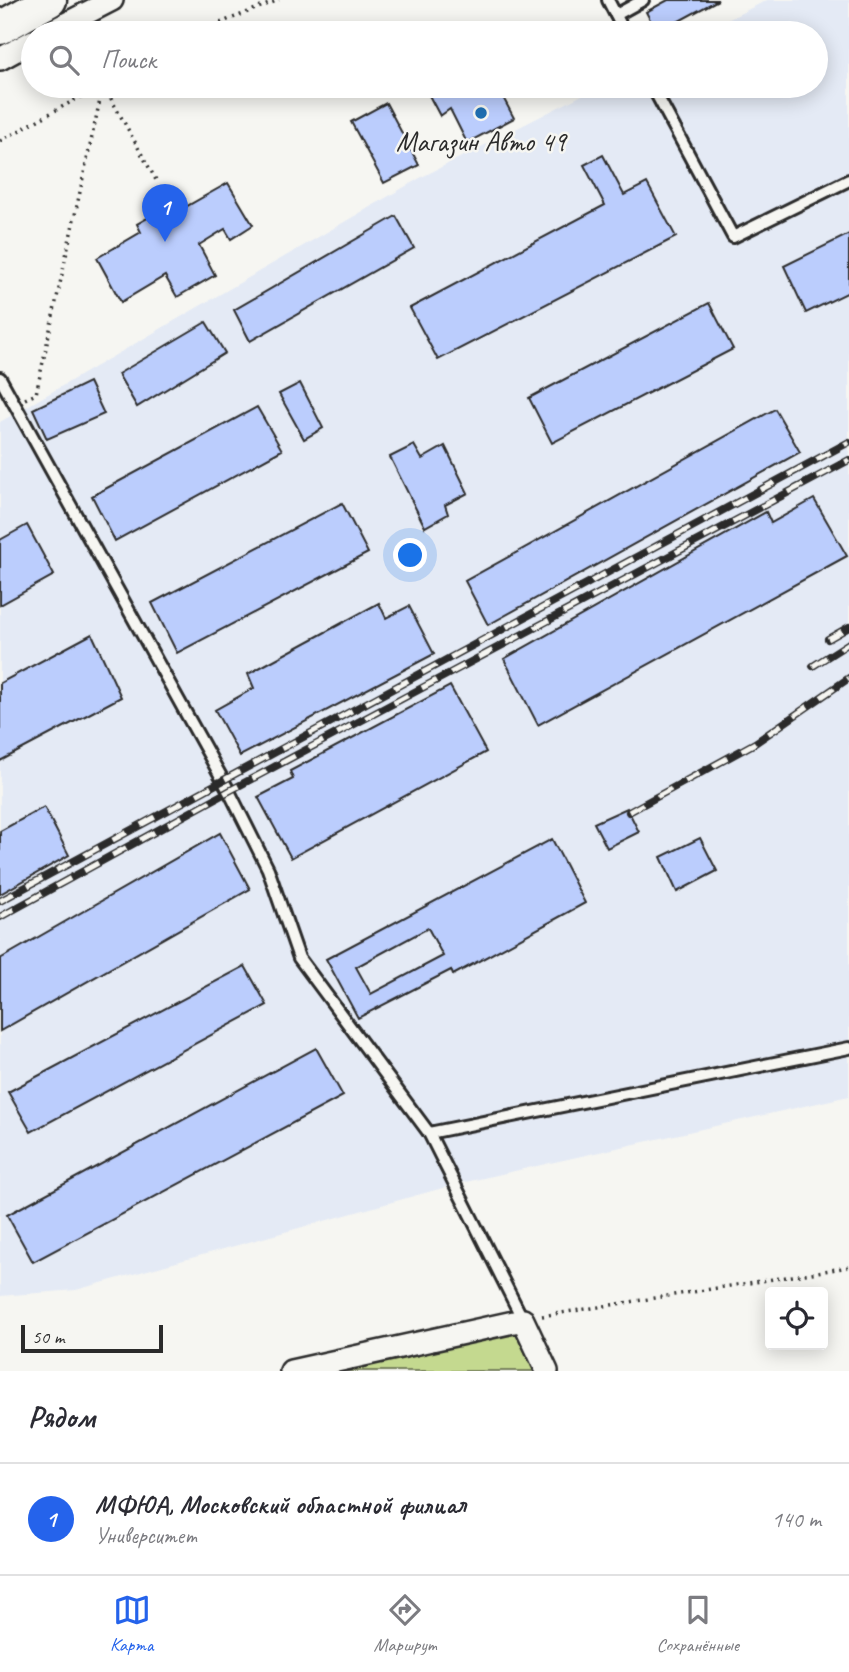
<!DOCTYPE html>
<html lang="ru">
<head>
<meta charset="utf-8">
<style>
  body { margin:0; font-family:Caveat,sans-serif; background:#f7f7f7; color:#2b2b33 }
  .controls { position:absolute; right:21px; bottom:21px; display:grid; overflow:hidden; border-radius:7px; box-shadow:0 4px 18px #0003 }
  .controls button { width:63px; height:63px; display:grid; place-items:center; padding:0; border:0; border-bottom:2px solid #e1e1e2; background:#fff; color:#2b2b33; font:35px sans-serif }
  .scale { position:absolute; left:21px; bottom:18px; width:142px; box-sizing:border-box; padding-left:7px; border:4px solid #2b2b2b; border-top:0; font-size:19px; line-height:24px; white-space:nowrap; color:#2b2b2b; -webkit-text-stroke:5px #f6f6f2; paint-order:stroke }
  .you { position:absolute; left:411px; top:556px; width:24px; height:24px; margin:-18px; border:5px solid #fff; border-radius:50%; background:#1a73e8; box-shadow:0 0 0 10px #1a73e833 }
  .badge { display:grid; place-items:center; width:46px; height:46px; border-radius:50%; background:#2563eb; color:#fff; font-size:23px; font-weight:700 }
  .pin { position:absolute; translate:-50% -58px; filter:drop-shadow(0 2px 4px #0008) }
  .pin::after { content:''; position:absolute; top:37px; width:24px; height:21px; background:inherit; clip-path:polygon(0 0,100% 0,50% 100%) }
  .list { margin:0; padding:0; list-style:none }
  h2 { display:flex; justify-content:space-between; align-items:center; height:91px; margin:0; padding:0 28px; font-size:30px }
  h2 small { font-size:23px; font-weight:400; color:#7c7c81 }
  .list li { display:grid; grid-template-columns:46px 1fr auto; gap:21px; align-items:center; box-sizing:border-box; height:112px; padding:0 28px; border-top:2px solid #e1e1e2 }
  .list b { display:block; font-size:26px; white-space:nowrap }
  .list p { margin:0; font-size:23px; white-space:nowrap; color:#7c7c81 }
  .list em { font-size:23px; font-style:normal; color:#7c7c81 }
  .icon { flex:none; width:38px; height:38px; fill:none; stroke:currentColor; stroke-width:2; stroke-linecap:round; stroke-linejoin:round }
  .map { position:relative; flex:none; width:849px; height:1371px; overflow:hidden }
  .search { position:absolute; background:#fff; box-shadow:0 4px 18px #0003; left:21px; right:21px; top:21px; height:77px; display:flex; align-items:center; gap:18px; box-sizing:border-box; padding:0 24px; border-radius:38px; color:#7c7c81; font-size:26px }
  .sheet { height:203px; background:#fff }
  nav { display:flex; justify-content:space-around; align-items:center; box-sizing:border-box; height:98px; border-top:2px solid #e1e1e2; background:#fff; font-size:19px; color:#7c7c81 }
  nav a { display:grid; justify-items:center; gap:4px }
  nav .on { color:#2563eb }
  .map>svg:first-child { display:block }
  .built { fill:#e4eaf5 }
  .green { fill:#c4d98f; stroke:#78825d; stroke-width:2 }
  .building { fill:#bbcdfd; stroke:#2b2b2b; stroke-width:2; fill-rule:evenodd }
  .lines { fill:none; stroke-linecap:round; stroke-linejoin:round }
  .service-casing { stroke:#2b2b2b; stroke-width:16 }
  .minor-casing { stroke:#2b2b2b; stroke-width:26 }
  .secondary-casing { stroke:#2b2b2b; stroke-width:37 }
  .path { stroke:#2b2b2b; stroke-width:3.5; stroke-dasharray:2 5; stroke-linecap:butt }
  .service { stroke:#f6f6f2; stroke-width:10 }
  .minor { stroke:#f6f6f2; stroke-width:21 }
  .secondary { stroke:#f6f6f2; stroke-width:32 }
  .rail-casing { stroke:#2b2b2b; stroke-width:8 }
  .rail { stroke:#f6f6f2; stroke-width:5; stroke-dasharray:16; stroke-linecap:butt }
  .poi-dot { fill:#1f6fb2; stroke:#f6f6f2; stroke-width:2.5 }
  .labels { text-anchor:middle; stroke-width:5; stroke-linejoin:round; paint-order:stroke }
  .poi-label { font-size:28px; fill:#2b2b2b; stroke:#f6f6f2 }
</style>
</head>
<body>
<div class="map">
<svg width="849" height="1371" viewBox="0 0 849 1371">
  <rect width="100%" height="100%" fill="#f6f6f2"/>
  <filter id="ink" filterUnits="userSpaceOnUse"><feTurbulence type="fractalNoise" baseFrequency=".0143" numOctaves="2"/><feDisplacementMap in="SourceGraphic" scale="14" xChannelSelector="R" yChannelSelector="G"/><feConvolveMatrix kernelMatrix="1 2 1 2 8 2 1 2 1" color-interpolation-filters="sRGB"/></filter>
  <g filter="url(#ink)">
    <polygon class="built" points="767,0 849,0 849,1096 457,1184 76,1290 0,1296 0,422 420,178 600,86 816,86 816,33 702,33"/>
    <polygon class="green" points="523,1320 547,1371 291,1371"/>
    <g class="building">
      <polygon points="668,0 718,0 657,33 646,12"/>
      <polygon points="424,86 497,86 514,118 467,143 450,109 440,116"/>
      <polygon points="386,103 419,165 384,183 351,122"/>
      <polygon points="603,155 624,195 647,183 676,237 438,360 410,308 605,205 584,165"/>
      <polygon points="228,183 253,225 231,239 225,229 199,245 215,275 177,297 165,276 121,302 97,258 141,232 137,224 176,202 180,210"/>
      <polygon points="396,216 414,248 250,341 234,310"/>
      <polygon points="849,234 849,292 806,313 784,266"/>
      <polygon points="709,303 733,349 552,443 529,398"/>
      <polygon points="206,322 225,353 137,407 118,374"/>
      <polygon points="89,382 104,414 47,439 33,409"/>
      <polygon points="300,383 323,428 304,439 279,394"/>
      <polygon points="257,407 282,450 115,541 92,496"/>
      <polygon points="775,409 800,452 488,625 465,581"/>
      <polygon points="414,445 422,459 445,446 468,493 445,505 448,514 425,527 390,457"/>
      <polygon points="814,499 847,556 538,725 504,659 766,512 771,523"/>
      <polygon points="342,503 368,553 177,653 152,603"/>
      <polygon points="27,525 54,575 0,605 0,540"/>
      <polygon points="379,603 386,618 409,606 434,654 240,756 215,710 254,688 248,674"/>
      <polygon points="92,634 121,697 0,761 0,683"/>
      <polygon points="450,686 486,752 291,858 258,797 293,779 290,771"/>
      <polygon points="44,807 69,855 0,894 0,831"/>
      <polygon points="627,808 639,832 607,848 594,823"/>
      <polygon points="220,833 250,889 0,1031 0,959"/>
      <polygon points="700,838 717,871 677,892 661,857"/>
      <path d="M552 839 585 903 453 975 451 970 358 1018 326 959ZM428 928 443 956 371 994 356 967Z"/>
      <polygon points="245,966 267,1005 31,1132 8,1092"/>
      <polygon points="316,1048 343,1096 33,1262 7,1215"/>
    </g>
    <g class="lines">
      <g class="service-casing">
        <g id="service">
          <polyline points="608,0 625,33"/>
          <polyline points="616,15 643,0"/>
          <polyline points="652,86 733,237 849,180"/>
          <polyline points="0,378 229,791 268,869 299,958 429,1133 849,1048"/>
          <polyline points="429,1133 523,1320"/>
        </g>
      </g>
      <g class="minor-casing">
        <g id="minor">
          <polyline points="48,33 112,0"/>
          <polyline points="0,59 33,41"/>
          <polyline points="291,1371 523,1320 547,1371"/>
        </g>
      </g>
      <g class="secondary-casing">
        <polyline id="secondary" points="0,28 50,0"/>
      </g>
      <g class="path">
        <polyline points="194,33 279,0"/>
        <polyline points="104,86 156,180"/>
        <polyline points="0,141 100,86"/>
        <polyline points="25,399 36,394 103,86"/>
        <polyline points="542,1316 849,1267"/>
      </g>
      <use href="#service" class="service"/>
      <use href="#minor" class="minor"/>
      <use href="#secondary" class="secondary"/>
      <g class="rail-casing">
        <g id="rail">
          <polyline points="828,639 849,627"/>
          <polyline points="813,666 849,643"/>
          <polyline points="629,812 755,743 849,678"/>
          <polyline points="0,901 849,442"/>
          <polyline points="0,917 229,791 849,460"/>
        </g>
      </g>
      <use href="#rail" class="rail"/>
    </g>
  </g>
  <circle class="poi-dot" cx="481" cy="113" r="7"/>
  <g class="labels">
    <g class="poi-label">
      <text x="481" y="151">Магазин Авто 49</text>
    </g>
  </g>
</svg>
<div class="controls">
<button><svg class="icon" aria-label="locate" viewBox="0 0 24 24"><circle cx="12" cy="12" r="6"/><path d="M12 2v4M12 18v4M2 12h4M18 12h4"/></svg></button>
</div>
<div class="scale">50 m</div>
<div class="you"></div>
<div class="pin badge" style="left:165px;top:242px">1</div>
<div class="search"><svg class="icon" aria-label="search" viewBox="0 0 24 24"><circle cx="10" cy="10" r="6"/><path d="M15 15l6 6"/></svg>Поиск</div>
</div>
<section class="sheet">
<h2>Рядом<small></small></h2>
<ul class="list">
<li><span class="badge">1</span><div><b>МФЮА, Московский областной филиал</b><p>Университет</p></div><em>140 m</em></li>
</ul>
</section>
<nav>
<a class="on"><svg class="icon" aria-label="map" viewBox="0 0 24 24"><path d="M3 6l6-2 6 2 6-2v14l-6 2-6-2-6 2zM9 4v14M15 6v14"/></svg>Карта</a>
<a><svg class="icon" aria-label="directions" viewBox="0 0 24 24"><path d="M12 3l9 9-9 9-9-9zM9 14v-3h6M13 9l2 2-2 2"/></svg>Маршрут</a>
<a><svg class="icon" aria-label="saved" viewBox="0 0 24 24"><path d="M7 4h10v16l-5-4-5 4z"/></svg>Сохранённые</a>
</nav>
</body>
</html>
